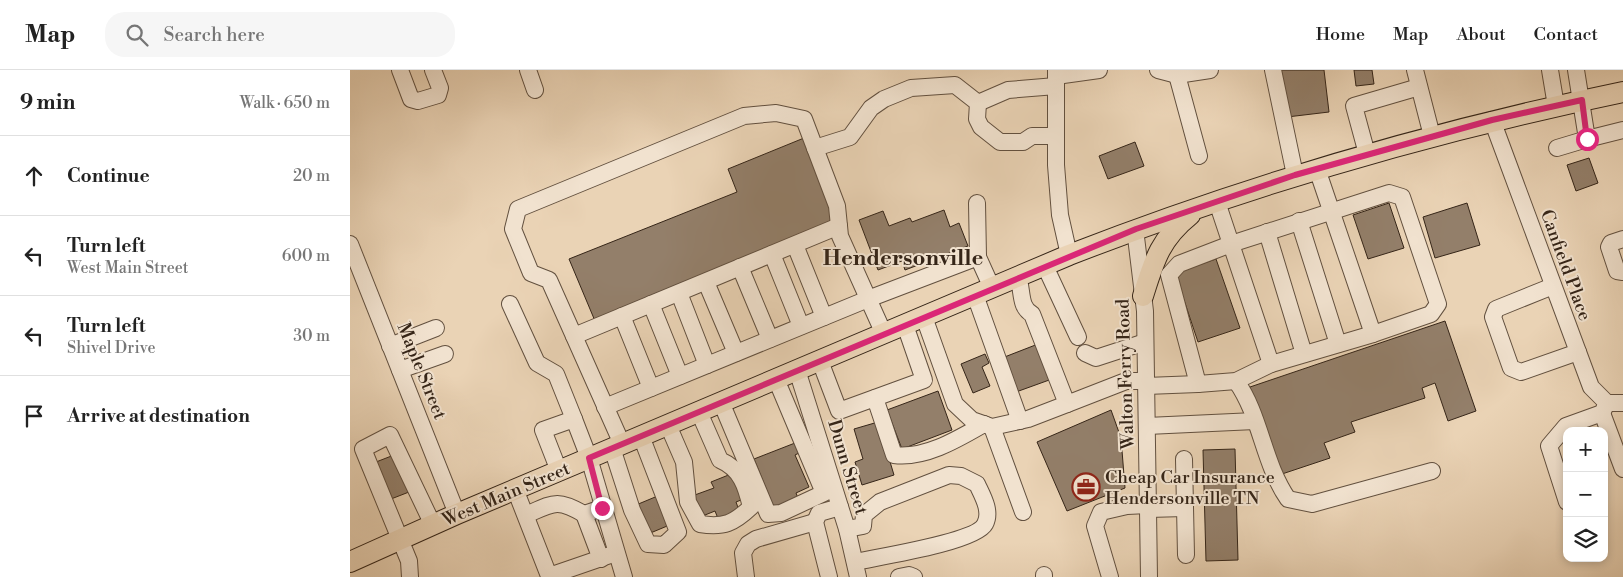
<!DOCTYPE html>
<html lang="en">
<head>
<meta charset="utf-8">
<style>
  body { margin:0; font-family:"Libre Bodoni",serif; background:#f6f6f6; color:#222 }
  .controls { position:absolute; right:15px; bottom:15px; display:grid; overflow:hidden; border-radius:10px; box-shadow:0 2px 8px #0003 }
  .controls button { width:45px; height:45px; display:grid; place-items:center; padding:0; border:0; border-bottom:1px solid #e0e0e0; background:#fff; color:#222; font:25px sans-serif }
  .stop { position:absolute; width:15px; height:15px; margin:-11px; border:4px solid #db2777; border-radius:50%; background:#fff }
  .stop.end { background:#db2777; border-color:#fff; box-shadow:0 1px 5px #0008 }
  .list { margin:0; padding:0; list-style:none }
  h2 { display:flex; justify-content:space-between; align-items:center; height:65px; margin:0; padding:0 20px; font-size:21px }
  h2 small { font-size:16px; font-weight:400; color:#767676 }
  .list li { display:grid; grid-template-columns:32px 1fr auto; gap:15px; align-items:center; box-sizing:border-box; height:80px; padding:0 20px; border-top:1px solid #e0e0e0 }
  .list b { display:block; font-size:19px; white-space:nowrap }
  .list p { margin:0; font-size:16px; white-space:nowrap; color:#767676 }
  .list em { font-size:16px; font-style:normal; color:#767676 }
  .icon { flex:none; width:28px; height:28px; fill:none; stroke:currentColor; stroke-width:2; stroke-linecap:round; stroke-linejoin:round }
  .map { position:relative; flex:none; width:1273px; height:507px; overflow:hidden }
  header { display:flex; align-items:center; gap:30px; box-sizing:border-box; height:70px; padding:0 25px; background:#fff; border-bottom:1px solid #e0e0e0 }
  header strong { font-size:24px }
  nav { display:flex; gap:28px; margin-inline-start:auto; font-size:18px }
  .search { width:350px; height:45px; background:#f6f6f6; display:flex; align-items:center; gap:12px; box-sizing:border-box; padding:0 18px; border-radius:20px; color:#767676; font-size:19px }
  main { display:flex }
  aside { flex:1; background:#fff }
  .map>svg:first-child { display:block }
  .building { fill:#937f6a; stroke:#352518 }
  .lines { fill:none; stroke-linecap:round; stroke-linejoin:round }
  .minor-casing { stroke:#62503f; stroke-width:18 }
  .major-casing { stroke:#352518; stroke-width:22 }
  .minor { stroke:#f1e2cf; stroke-width:16 }
  .major { stroke:#ead3b5; stroke-width:20 }
  .route { stroke:#db2777; stroke-width:6 }
  .labels { text-anchor:middle; stroke-width:4; stroke-linejoin:round; paint-order:stroke }
  .street-label { font-size:18px; fill:#352518; stroke:#f1e2cf }
  .poi-label { font-size:18px; fill:#352518; stroke:#f1e2cf; text-anchor:start }
  .district-label { font-size:22px; font-weight:bold; fill:#352518; stroke:#f1e2cf }
</style>
</head>
<body>
<header>
<strong>Map</strong>
<div class="search"><svg class="icon" aria-label="search" viewBox="0 0 24 24"><circle cx="10" cy="10" r="6"/><path d="M15 15l6 6"/></svg>Search here</div>
<nav><a>Home</a><a>Map</a><a>About</a><a>Contact</a></nav>
</header>
<main>
<aside>
<h2>9 min<small>Walk · 650 m</small></h2>
<ul class="list">
<li><svg class="icon" aria-label="ahead" viewBox="0 0 24 24"><path d="M12 20V5M6 11l6-6 6 6"/></svg><div><b>Continue</b></div><em>20 m</em></li>
<li><svg class="icon" aria-label="left" viewBox="0 0 24 24"><path d="M17 20v-9H6M10 6l-5 5 5 5"/></svg><div><b>Turn left</b><p>West Main Street</p></div><em>600 m</em></li>
<li><svg class="icon" aria-label="left" viewBox="0 0 24 24"><path d="M17 20v-9H6M10 6l-5 5 5 5"/></svg><div><b>Turn left</b><p>Shivel Drive</p></div><em>30 m</em></li>
<li><svg class="icon" aria-label="arrive" viewBox="0 0 24 24"><path d="M6 21V4h12l-3 4 3 4H6"/></svg><div><b>Arrive at destination</b></div></li>
</ul>
</aside>
<div class="map">
<svg width="1273" height="507" viewBox="0 0 1273 507">
  <rect width="100%" height="100%" fill="#ead3b5"/>
  <filter id="stains"><feTurbulence type="fractalNoise" baseFrequency=".004" numOctaves="4"/><feColorMatrix values="0 0 0 0 .2 0 0 0 0 .09 0 0 0 0 .02 0 0 0 .5 -.17"/></filter>
  <radialGradient id="worn" r=".72"><stop offset=".6" stop-color="#630" stop-opacity="0"/><stop offset="1" stop-color="#630" stop-opacity=".3"/></radialGradient>
  <g class="building">
    <polygon points="931,0 974,0 979,42 937,47"/>
    <polygon points="1004,0 1022,0 1024,14 1006,16"/>
    <polygon points="454,68 488,154 245,251 219,189 387,122 378,99"/>
    <polygon points="785,72 794,96 758,109 749,86"/>
    <polygon points="1239,88 1248,113 1226,121 1217,95"/>
    <polygon points="1039,133 1054,178 1018,189 1003,145"/>
    <polygon points="1117,133 1130,175 1085,188 1073,147"/>
    <polygon points="594,140 600,157 609,153 618,176 555,200 552,191 528,200 509,150 533,141 539,156 560,148 562,152"/>
    <polygon points="866,189 890,258 848,272 825,203"/>
    <polygon points="1095,251 1126,341 1098,351 1085,313 1072,318 1075,328 1001,352 1005,362 974,373 980,388 929,405 900,317"/>
    <polygon points="688,274 702,309 666,322 652,288"/>
    <polygon points="635,284 639,293 632,297 640,316 623,323 611,294"/>
    <polygon points="588,321 602,360 552,379 537,340"/>
    <polygon points="761,340 771,368 775,418 717,441 687,372"/>
    <polygon points="528,352 544,405 512,415 505,392 513,389 504,359"/>
    <polygon points="445,373 449,383 445,385 459,417 446,423 448,428 424,438 404,389"/>
    <polygon points="885,379 888,490 856,491 853,380"/>
    <polygon points="44,385 59,422 41,429 26,392"/>
    <polygon points="381,404 396,428 386,432 390,443 369,451 365,441 350,447 342,426 364,418 361,412"/>
    <polygon points="310,425 322,454 298,464 286,435"/>
  </g>
  <g class="lines">
    <g class="minor-casing">
      <g id="minor">
        <polyline points="50,0 61,29 68,31 88,25 90,18 83,0"/>
        <polyline points="178,0 185,20"/>
        <polyline points="706,0 706,95 710,145 719,185"/>
        <polyline points="808,0 827,5 860,0"/>
        <polyline points="923,0 945,105"/>
        <polyline points="1065,0 1082,66"/>
        <polyline points="1200,0 1206,36"/>
        <polyline points="1226,0 1237,69 1273,60"/>
        <polyline points="827,5 849,86"/>
        <polyline points="706,6 749,0"/>
        <polyline points="628,33 658,20 706,16"/>
        <polyline points="1142,50 1241,317 1257,333 1273,333"/>
        <polyline points="465,78 500,67 521,38 534,29 561,18 605,15 628,33 627,49 631,57 650,72 673,72 682,66 706,66"/>
        <polyline points="1207,78 1237,69"/>
        <polyline points="1017,84 1004,36 1069,17"/>
        <polyline points="867,132 921,294 1023,264 967,99"/>
        <polyline points="627,133 628,187"/>
        <polyline points="949,151 988,274"/>
        <polyline points="785,159 795,241 799,507"/>
        <polyline points="917,162 954,284"/>
        <polyline points="1273,169 1261,173 1259,177 1267,201 1273,202"/>
        <polyline points="0,174 107,444"/>
        <polyline points="445,175 474,247"/>
        <polyline points="422,184 451,256"/>
        <polyline points="695,196 728,267"/>
        <polyline points="390,197 420,269"/>
        <path d="M668 207C673 221 669 237 682 244L717 334 776 311H796"/>
        <polyline points="356,212 386,283"/>
        <polyline points="1203,216 1146,239 1143,247 1161,298 1171,302 1228,282"/>
        <polyline points="329,223 357,295"/>
        <polyline points="625,225 670,351"/>
        <polyline points="160,234 187,293 206,304 224,349"/>
        <polyline points="301,234 330,306"/>
        <polyline points="272,246 301,318"/>
        <polyline points="574,247 605,334 622,350 642,357 678,349 717,334"/>
        <polyline points="224,266 489,156"/>
        <polyline points="40,276 86,258"/>
        <polyline points="735,283 746,288 795,272"/>
        <polyline points="470,291 489,341 574,310 555,255"/>
        <polyline points="921,294 886,311 848,314 819,205 829,194 881,174 1039,123 1052,127 1088,234 1081,244 1023,264"/>
        <polyline points="50,300 95,284"/>
        <polyline points="447,300 497,459 508,507"/>
        <path d="M886 311C911 346 913 393 938 429L962 434 1082 401"/>
        <polyline points="796,316 848,314"/>
        <path d="M525 328 544 385C575 389 608 369 634 354"/>
        <polyline points="371,332 418,444 431,443 474,423 426,309"/>
        <polyline points="255,337 518,229 628,187 642,218"/>
        <polyline points="1252,343 1273,399"/>
        <path d="M318 355 334 392 338 432 350 454C374 458 384 453 401 437 396 416 391 399 370 390L349 342"/>
        <polyline points="797,356 905,351"/>
        <polyline points="642,357 673,442"/>
        <polyline points="272,374 199,210 181,203 163,159 168,139 394,46 426,43 454,49 487,136 490,166 534,264"/>
        <polyline points="262,378 282,440 298,474 314,475 328,462 291,366"/>
        <polyline points="834,389 836,485"/>
        <polyline points="209,401 193,360 224,349 239,388 274,507"/>
        <polyline points="165,419 199,506 266,483"/>
        <polyline points="1217,432 1199,376 1216,356 1252,343 1257,333"/>
        <polyline points="798,439 835,438"/>
        <polyline points="234,444 251,489"/>
        <path d="M176 445C203 433 207 428 234 444L252 438"/>
        <path d="M497 459 513 456 514 445 530 432 599 405 611 406 627 414C632 425 642 441 635 454 626 472 528 487 505 492"/>
        <polyline points="694,505 694,507"/>
        <polyline points="60,507 59,491 13,379 40,365 83,455"/>
        <polyline points="396,507 393,483 398,474 406,469 465,452"/>
        <polyline points="479,507 465,452 469,443 490,437"/>
        <polyline points="549,507 559,505 564,507"/>
        <polyline points="760,507 745,456 751,442 777,436 798,435"/>
      </g>
    </g>
    <g class="major-casing">
      <g id="major">
        <path d="M793 226C804 191 810 169 840 145"/>
        <path d="M0 492 107 444 719 185C899 115 1084 61 1273 22"/>
      </g>
    </g>
    <use href="#minor" class="minor"/>
    <use href="#major" class="major"/>
  </g>
  <g class="lines">
    <polyline class="route" points="252,438 239,388 786,159 945,105 1142,50 1232,30 1237,69"/>
  </g>
  <defs>
    <g id="office-ring" transform="scale(1.4375)"><circle r="9.5" fill="#f1e2cf" stroke="#8f2418" stroke-width="1.5"/><path d="M-6-3h4V-5.5h4V-3h4V5H-6ZM-1-4.5V-3h2v-1.5ZM-6 0V1H6V0Z" fill="#8f2418"/></g>
  </defs>
  <g fill-rule="evenodd">
    <use href="#office-ring" x="736" y="417"/>
  </g>
  <g class="labels">
    <g class="street-label">
      <text transform="translate(1216 195) rotate(70)" y="6">Canfield Place</text>
      <text transform="translate(72 301) rotate(68)" y="6">Maple Street</text>
      <text transform="translate(775 304) rotate(-92)" y="6">Walton Ferry Road</text>
      <text transform="translate(498 397) rotate(73)" y="6">Dunn Street</text>
      <text transform="translate(156 424) rotate(-23)" y="6">West Main Street</text>
    </g>
    <g class="poi-label">
      <text x="755" y="413">Cheap Car Insurance<tspan x="755" dy="21">Hendersonville TN</tspan></text>
    </g>
    <g class="district-label">
      <text x="553" y="195">Hendersonville</text>
    </g>
  </g>
  <rect width="100%" height="100%" filter="url(#stains)"/>
  <rect width="100%" height="100%" fill="url(#worn)"/>
</svg>
<div class="controls">
<button>+</button>
<button>−</button>
<button><svg class="icon" aria-label="layers" viewBox="0 0 24 24"><path d="M12 4l9 5-9 5-9-5zM3 14l9 5 9-5"/></svg></button>
</div>
<div class="stop" style="left:1237px;top:69px"></div>
<div class="stop end" style="left:252px;top:438px"></div>
</div>
</main>
</body>
</html>
